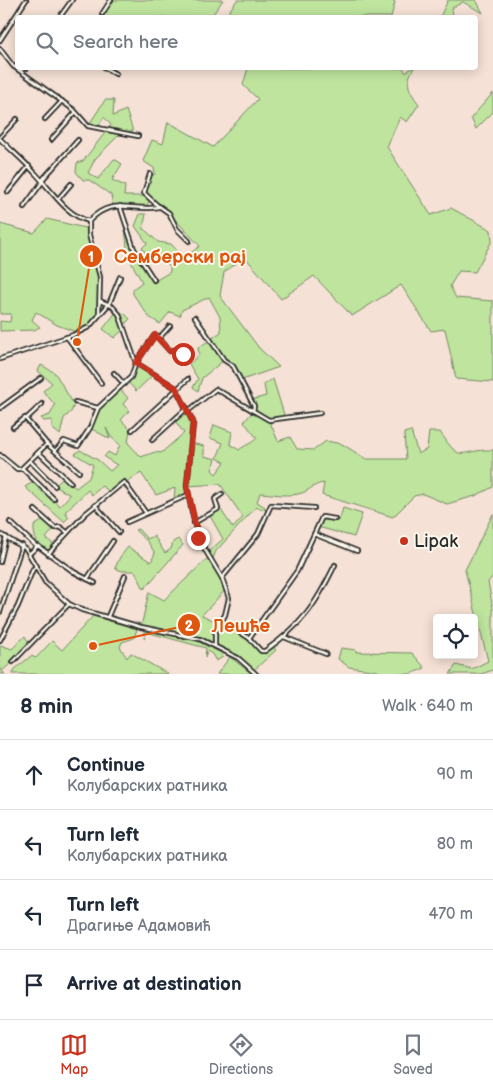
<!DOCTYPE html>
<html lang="en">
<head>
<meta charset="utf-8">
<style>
  body { margin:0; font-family:"Balsamiq Sans",sans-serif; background:#f6f6f7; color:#1f2937 }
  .controls { position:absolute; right:15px; bottom:15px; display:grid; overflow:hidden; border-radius:5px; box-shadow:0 2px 12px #0003 }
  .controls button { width:45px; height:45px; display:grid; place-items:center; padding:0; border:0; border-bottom:1px solid #e0e1e3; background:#fff; color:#1f2937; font:25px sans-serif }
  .stop { position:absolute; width:15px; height:15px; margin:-11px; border:4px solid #c8321e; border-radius:50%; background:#fff }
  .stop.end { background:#c8321e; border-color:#fff; box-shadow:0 1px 5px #0008 }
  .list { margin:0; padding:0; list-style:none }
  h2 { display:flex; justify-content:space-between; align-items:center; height:65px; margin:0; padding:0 20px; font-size:21px }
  h2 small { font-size:16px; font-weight:400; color:#747a83 }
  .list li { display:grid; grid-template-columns:32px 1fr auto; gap:15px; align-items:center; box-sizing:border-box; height:70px; padding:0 20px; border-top:1px solid #e0e1e3 }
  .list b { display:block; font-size:19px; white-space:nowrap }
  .list p { margin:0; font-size:16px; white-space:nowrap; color:#747a83 }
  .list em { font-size:16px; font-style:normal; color:#747a83 }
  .icon { flex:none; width:28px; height:28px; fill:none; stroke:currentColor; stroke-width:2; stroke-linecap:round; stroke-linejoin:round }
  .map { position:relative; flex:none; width:493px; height:674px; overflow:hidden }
  .search { position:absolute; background:#fff; box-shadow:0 2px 12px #0003; left:15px; right:15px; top:15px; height:55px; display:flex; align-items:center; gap:12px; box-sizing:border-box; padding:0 18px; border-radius:5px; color:#747a83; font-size:19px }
  .sheet { height:345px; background:#fff }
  nav { display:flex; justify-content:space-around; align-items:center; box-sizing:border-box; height:70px; border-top:1px solid #e0e1e3; background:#fff; font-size:14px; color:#747a83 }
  nav a { display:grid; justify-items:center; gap:2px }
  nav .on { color:#c8321e }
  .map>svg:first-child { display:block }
  .green { fill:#bee49e; stroke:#748864 }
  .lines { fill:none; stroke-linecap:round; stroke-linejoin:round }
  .minor-casing { stroke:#2b2b2b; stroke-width:6 }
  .minor { stroke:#fbf7ec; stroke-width:2.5 }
  .route { stroke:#c8321e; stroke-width:6 }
  .poi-dot { fill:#c8321e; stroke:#fbf7ec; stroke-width:2 }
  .labels { text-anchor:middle; stroke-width:4; stroke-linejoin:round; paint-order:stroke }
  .poi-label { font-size:18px; fill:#2b2b2b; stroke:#fbf7ec; text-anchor:start }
  .leader { fill:none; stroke:#df570e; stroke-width:2 }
  .callout-dot { fill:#df570e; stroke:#fbf7ec; stroke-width:2 }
  .mark-label { font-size:15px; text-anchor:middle; font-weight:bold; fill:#fff }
  .callout-label { font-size:19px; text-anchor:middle; font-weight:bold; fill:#df570e; stroke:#fbf7ec; stroke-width:4; stroke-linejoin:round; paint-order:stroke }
</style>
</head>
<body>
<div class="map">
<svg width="493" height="674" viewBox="0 0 493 674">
  <rect width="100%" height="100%" fill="#f5e1d5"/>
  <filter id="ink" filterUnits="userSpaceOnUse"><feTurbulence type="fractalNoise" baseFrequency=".02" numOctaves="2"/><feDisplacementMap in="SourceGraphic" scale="10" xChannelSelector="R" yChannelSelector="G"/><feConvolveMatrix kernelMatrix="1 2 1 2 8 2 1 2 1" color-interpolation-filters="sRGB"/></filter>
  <g filter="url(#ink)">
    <g class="green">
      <polygon points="110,0 223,0 211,17 99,18"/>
      <polygon points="237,0 392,0 395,2 391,17 225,17"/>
      <polygon points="448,0 476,0 483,13 463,2 452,8 453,17 440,17"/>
      <path d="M248 68H403L406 73 411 68H414C404 83 409 91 419 104L407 122 400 117 387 147 431 215 451 208 491 230 492 241 475 272 459 271 450 286 456 298 493 301V382L456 379 445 329 431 331 401 285 352 316 314 276 281 299 245 257 224 272 220 296 259 348 279 367 242 380 233 366 224 360 202 378 198 391 193 387 198 379 189 364 199 355 198 348 221 332 220 317 209 297 182 310 180 316 170 312 160 324 149 317 133 294V289L142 282 128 256 125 228 153 282 170 272V267L159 255 150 260 142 248 147 243 135 226 140 214H146L143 228 158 242 171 244 184 258 200 246 169 213 150 199 146 207 113 206 111 195 89 180H83L76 172 77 163 83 161 111 125 104 117 98 127 93 128 88 126 105 100H114L113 116 126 110 133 131 122 132 95 159 88 173 98 179 114 159 122 164 112 180 125 186 124 196H145L151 176 155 174 154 168 143 161 152 140 163 144 168 122 213 147 258 99 243 85Z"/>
      <polygon points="493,93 493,112 476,129 471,118"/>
      <polygon points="47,219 89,229 100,277 99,316 79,333 57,325 36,312 32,320 40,327 34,330 0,331 0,321 10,322 11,314 0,314 0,224 34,233"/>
      <polygon points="117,311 125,314 130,319 126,323 125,328 114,338 103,329"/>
      <polygon points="136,363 153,375 136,391 127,381"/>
      <polygon points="41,365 55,373 74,405 71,412 64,418 60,435 52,428 52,420 44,421 41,418 50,415 55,405 43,391 52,383 38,371"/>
      <path d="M273 379 285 418 269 420 278 441 290 437 297 449 314 450 326 441 342 444 366 459H406L404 433 411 431 418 454 427 449 429 432H440C463 466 458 449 493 450V487L475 496 447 504 423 494 414 496 393 517 322 495 324 483C314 484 312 489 302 493 289 497 274 494 260 493L257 502 265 507 266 510 256 507 216 551 212 561 227 588 202 615 219 623 222 621 255 643 263 653 272 646 276 650 253 671 242 661 243 659 225 649 224 651 200 639 141 627 149 592 164 600 209 557 207 553 223 539 209 514 218 509 221 510 233 528 243 517 220 484 187 486 188 495 174 501 175 488 156 495 141 473 110 492 102 486 92 495 88 490 65 512 69 517 64 522 25 487 33 482 60 506 70 495 55 486 63 478 76 488 89 478 93 465 75 454 80 450 98 460 110 471 117 465 104 457 108 452 115 456 120 445 111 437 106 428 110 439 90 428 96 411 119 388 128 398 123 404 129 411 121 420 130 429 128 443 141 457 155 452 161 453 184 433 174 420 187 408 193 422 191 443 204 446V456L216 459 212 470 216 474 225 462 217 458 223 443 210 438 214 425 232 432 230 444 239 450C245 445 251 444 257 438L244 422 253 411 251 400 266 396 264 384Z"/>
      <polygon points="343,508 362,514 354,537 318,527 323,518 339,521"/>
      <polygon points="493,514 493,576 488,582 493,609 493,670 481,674 450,674 456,665 472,669 488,661 465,570"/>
      <path d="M45 519 55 528 46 538 55 546 48 554C39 546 33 539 34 526Z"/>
      <polygon points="138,529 147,539 154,536 165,553 171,549 173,542 178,539 183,545 144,589 135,571 122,571 115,568 120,557 128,547 151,562 155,553 147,541 135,530"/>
      <polygon points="93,616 137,629 134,638 122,642 120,647 127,658 131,653 168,674 13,674 15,669 31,656 36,658 52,641 62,650"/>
      <polygon points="145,630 195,640 221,653 223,657 216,661 212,654 207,651 205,658 206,648 146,632 144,639"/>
      <polygon points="25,636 29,643 23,653 2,671 5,674 0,674 0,645 12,649"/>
      <polygon points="341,648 356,650 356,652 412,653 425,668 410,674 378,674 378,671 349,667 338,659"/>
      <polygon points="230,657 252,674 217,674"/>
    </g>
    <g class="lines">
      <g class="minor-casing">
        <g id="minor">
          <polyline points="102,14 111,0"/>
          <polyline points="59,18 72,0"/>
          <polyline points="0,40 26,0"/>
          <polyline points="0,49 13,66 74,110 88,126 138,136"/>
          <polyline points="105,68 116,74"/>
          <polyline points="19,70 27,68"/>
          <polyline points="45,119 62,101"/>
          <polyline points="0,137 17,119"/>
          <path d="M0 139C11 150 23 160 34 172 50 188 66 216 89 221"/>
          <polyline points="51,140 75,113"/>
          <polyline points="42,180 78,140"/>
          <polyline points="8,192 29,166"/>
          <polyline points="58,199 71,184"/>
          <polyline points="120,206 134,249 154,280"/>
          <polyline points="159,206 169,213 177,229 189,241"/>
          <polyline points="24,207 43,181"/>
          <path d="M89 221C112 196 132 212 159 207L144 193 150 174"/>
          <polyline points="89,221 89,235 100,277 99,315"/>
          <polyline points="100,301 112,306 119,314 136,363 176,388 193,422 187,486 191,507 198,538 222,578 229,598 225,615 215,630 215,646"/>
          <polyline points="195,317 224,360 233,366 254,406 253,411"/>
          <polyline points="67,337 101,383"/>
          <polyline points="159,338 170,326"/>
          <polyline points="0,359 73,335 89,327 109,304 120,277"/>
          <polyline points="114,373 124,384"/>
          <polyline points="75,402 98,408"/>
          <polyline points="0,408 41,378"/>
          <polyline points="188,411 216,389 269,420 320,413"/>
          <polyline points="26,419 42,404"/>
          <polyline points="132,430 188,379"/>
          <polyline points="152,440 187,408"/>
          <polyline points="47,444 79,472"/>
          <polyline points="55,451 64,441 78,446 90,428 98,408 131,377 136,363 154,336 157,336 170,351 180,349 183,354"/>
          <polyline points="39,453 71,483"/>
          <polyline points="0,455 17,469 21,469 47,444 25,418 13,427"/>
          <polyline points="30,461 55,486"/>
          <polyline points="23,469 54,499"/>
          <polyline points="95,505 119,532"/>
          <polyline points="35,510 55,528 60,527 67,532"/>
          <polyline points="10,522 36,546"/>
          <polyline points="127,522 188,495"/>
          <polyline points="194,523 218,509 215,499 222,494"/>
          <polyline points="0,534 26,549 45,582 69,604 82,610 141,627 200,639 238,658 256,674"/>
          <polyline points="314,534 357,551"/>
          <polyline points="30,553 38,546 74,572 95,583"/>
          <polyline points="48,554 85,514 124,482 146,513"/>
          <polyline points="0,562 6,537"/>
          <polyline points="222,578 258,534 271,505 314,508"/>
          <polyline points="87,579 113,541"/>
          <polyline points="0,612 22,545"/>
          <polyline points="108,616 125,576"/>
          <path d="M222 621 249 638 261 651H265C303 624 315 606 335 565"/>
          <polyline points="284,637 326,654"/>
          <polyline points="249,638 297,571 322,517 335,519"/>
          <polyline points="0,640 18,606 33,569 37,566"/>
          <polyline points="13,662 69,604"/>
        </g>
      </g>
      <use href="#minor" class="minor"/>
    </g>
  </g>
  <g class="lines" filter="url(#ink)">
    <polyline class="route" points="183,354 180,349 170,351 155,335 136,363 176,388 193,422 187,486 198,538"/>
  </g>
  <circle class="poi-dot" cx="404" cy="541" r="5"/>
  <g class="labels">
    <g class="poi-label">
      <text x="414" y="547">Lipak</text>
    </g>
  </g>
  <path class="leader" d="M77 342L91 256M93 646L189 625"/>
  <g class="callout-dot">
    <circle cx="77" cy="342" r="5"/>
    <circle cx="93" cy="646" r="5"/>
    <circle cx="91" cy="256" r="12"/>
    <circle cx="189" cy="625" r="12"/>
  </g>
  <g class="mark-label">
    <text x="91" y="262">1</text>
    <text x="189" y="631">2</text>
  </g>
  <g class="callout-label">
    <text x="180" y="263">Семберски рај</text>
    <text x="241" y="632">Лешће</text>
  </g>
</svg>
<div class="controls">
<button><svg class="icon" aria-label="locate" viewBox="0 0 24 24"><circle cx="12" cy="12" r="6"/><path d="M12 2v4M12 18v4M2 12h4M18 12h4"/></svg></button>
</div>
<div class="stop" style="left:183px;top:354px"></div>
<div class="stop end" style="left:198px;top:538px"></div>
<div class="search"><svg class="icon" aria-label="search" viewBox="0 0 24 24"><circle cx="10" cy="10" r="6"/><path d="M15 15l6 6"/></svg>Search here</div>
</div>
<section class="sheet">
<h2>8 min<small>Walk · 640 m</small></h2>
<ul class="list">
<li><svg class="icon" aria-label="ahead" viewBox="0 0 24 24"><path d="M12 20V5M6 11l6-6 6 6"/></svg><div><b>Continue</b><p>Колубарских ратника</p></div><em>90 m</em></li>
<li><svg class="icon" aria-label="left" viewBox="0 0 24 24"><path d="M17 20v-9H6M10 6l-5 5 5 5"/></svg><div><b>Turn left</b><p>Колубарских ратника</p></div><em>80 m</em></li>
<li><svg class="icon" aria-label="left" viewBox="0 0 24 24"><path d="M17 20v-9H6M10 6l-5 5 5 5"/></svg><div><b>Turn left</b><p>Драгиње Адамовић</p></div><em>470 m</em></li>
<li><svg class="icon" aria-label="arrive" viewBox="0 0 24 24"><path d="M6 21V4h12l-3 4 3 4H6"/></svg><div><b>Arrive at destination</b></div></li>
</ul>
</section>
<nav>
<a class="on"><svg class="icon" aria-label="map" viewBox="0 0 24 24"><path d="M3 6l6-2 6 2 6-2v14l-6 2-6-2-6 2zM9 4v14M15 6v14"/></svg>Map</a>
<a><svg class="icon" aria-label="directions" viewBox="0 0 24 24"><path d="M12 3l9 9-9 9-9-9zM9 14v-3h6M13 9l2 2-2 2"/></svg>Directions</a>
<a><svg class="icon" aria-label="saved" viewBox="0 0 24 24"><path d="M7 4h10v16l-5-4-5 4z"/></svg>Saved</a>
</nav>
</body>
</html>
